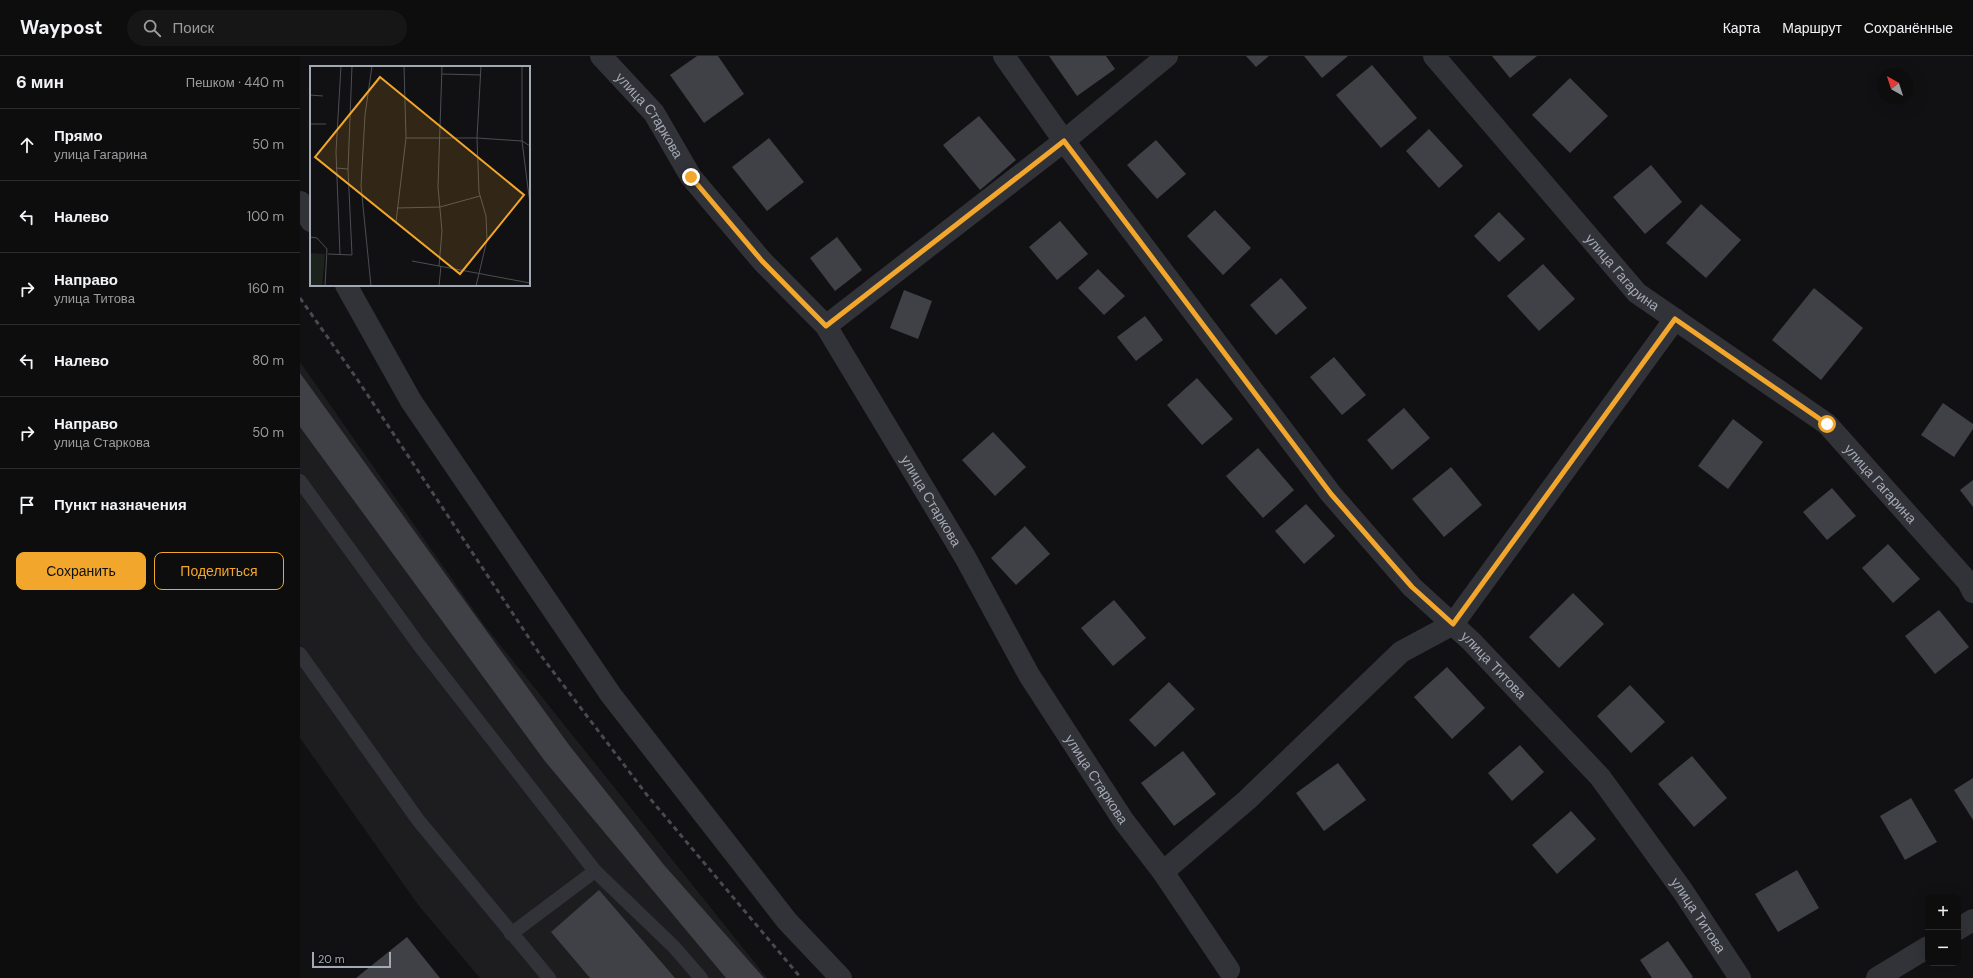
<!DOCTYPE html>
<html lang="ru">
<head>
<meta charset="utf-8">
<style>
  body { margin:0; font-family:"DM Sans",sans-serif; background:#161617; color:#f1f3f6 }
  .controls { position:absolute; right:12px; bottom:12px; display:grid; overflow:hidden; border-radius:8px; box-shadow:0 4px 16px #0002 }
  .controls button { width:36px; height:36px; display:grid; place-items:center; padding:0; border:0; border-bottom:1px solid #2d2d2e; background:#0d0d0e; color:#f1f3f6; font:20px sans-serif }
  .compass { position:absolute; left:1577px; top:12px; width:36px; height:36px; border-radius:50%; background:#0d0d0e; box-shadow:0 4px 16px #0002; rotate:321deg }
  .scale { position:absolute; left:12px; bottom:10px; width:79px; box-sizing:border-box; padding-left:4px; border:2px solid #a3a9b4; border-top:0; font-size:11px; line-height:14px; white-space:nowrap; color:#a3a9b4; -webkit-text-stroke:3px #0c0c0e; paint-order:stroke }
  .stop { position:absolute; width:12px; height:12px; margin:-9px; border:3px solid #f2a62b; border-radius:50%; background:#fff }
  .stop.end { background:#f2a62b; border-color:#fff; box-shadow:0 1px 4px #0008 }
  .list { margin:0; padding:0; list-style:none }
  h2 { display:flex; justify-content:space-between; align-items:center; height:52px; margin:0; padding:0 16px; font-size:17px }
  h2 small { font-size:13px; font-weight:400; color:#9a9c9e }
  .list li { display:grid; grid-template-columns:26px 1fr auto; gap:12px; align-items:center; box-sizing:border-box; height:72px; padding:0 16px; border-top:1px solid #2d2d2e }
  .list b { display:block; font-size:15px; white-space:nowrap }
  .list p { margin:0; font-size:13px; white-space:nowrap; color:#9a9c9e }
  .list em { font-size:13px; font-style:normal; color:#9a9c9e }
  .actions { display:flex; gap:8px; padding:12px 16px }
  .actions a { flex:1; padding:9px 0; border:1px solid #f2a62b; border-radius:8px; text-align:center; font-size:14px; color:#f2a62b }
  .actions .main { background:#f2a62b; color:#111 }
  .icon { flex:none; width:22px; height:22px; fill:none; stroke:currentColor; stroke-width:2; stroke-linecap:round; stroke-linejoin:round }
  .map { position:relative; flex:none; width:1673px; height:922px; overflow:hidden }
  header { display:flex; align-items:center; gap:24px; box-sizing:border-box; height:56px; padding:0 20px; background:#0d0d0e; border-bottom:1px solid #2d2d2e }
  header strong { font-size:19px }
  nav { display:flex; gap:22px; margin-inline-start:auto; font-size:14px }
  .search { width:280px; height:36px; background:#161617; display:flex; align-items:center; gap:10px; box-sizing:border-box; padding:0 14px; border-radius:22px; color:#9a9c9e; font-size:15px }
  main { display:flex }
  aside { flex:1; background:#0d0d0e }
  .map>svg:first-child { display:block }
  .built { fill:#1d1d20 }
  .building { fill:#404146 }
  .lines { fill:none; stroke-linecap:round; stroke-linejoin:round }
  .service { stroke:#323338; stroke-width:14 }
  .minor { stroke:#323338; stroke-width:22 }
  .rail { stroke:#474a4f; stroke-width:3; stroke-dasharray:5 4; stroke-linecap:butt }
  .route { stroke:#f2a62b; stroke-width:5 }
  .labels { text-anchor:middle; stroke-width:3.5; stroke-linejoin:round; paint-order:stroke }
  .street-label { font-size:14px; fill:#a3a9b4; stroke:#0c0c0e }
  .inset-road { fill:none; stroke:#4b4e53; stroke-width:1 }
  .view { fill:#f2a62b; fill-opacity:0.15; stroke:#f2a62b; stroke-width:2 }
  .inset-edge { fill:none; stroke:#a3a9b4; stroke-width:2 }
</style>
</head>
<body>
<header>
<strong>Waypost</strong>
<div class="search"><svg class="icon" aria-label="search" viewBox="0 0 24 24"><circle cx="10" cy="10" r="6"/><path d="M15 15l6 6"/></svg>Поиск</div>
<nav><a>Карта</a><a>Маршрут</a><a>Сохранённые</a></nav>
</header>
<main>
<aside>
<h2>6 мин<small>Пешком · 440 m</small></h2>
<ul class="list">
<li><svg class="icon" aria-label="ahead" viewBox="0 0 24 24"><path d="M12 20V5M6 11l6-6 6 6"/></svg><div><b>Прямо</b><p>улица Гагарина</p></div><em>50 m</em></li>
<li><svg class="icon" aria-label="left" viewBox="0 0 24 24"><path d="M17 20v-9H6M10 6l-5 5 5 5"/></svg><div><b>Налево</b></div><em>100 m</em></li>
<li><svg class="icon" aria-label="right" viewBox="0 0 24 24"><path d="M7 20v-9h11M14 6l5 5-5 5"/></svg><div><b>Направо</b><p>улица Титова</p></div><em>160 m</em></li>
<li><svg class="icon" aria-label="left" viewBox="0 0 24 24"><path d="M17 20v-9H6M10 6l-5 5 5 5"/></svg><div><b>Налево</b></div><em>80 m</em></li>
<li><svg class="icon" aria-label="right" viewBox="0 0 24 24"><path d="M7 20v-9h11M14 6l5 5-5 5"/></svg><div><b>Направо</b><p>улица Старкова</p></div><em>50 m</em></li>
<li><svg class="icon" aria-label="arrive" viewBox="0 0 24 24"><path d="M6 21V4h12l-3 4 3 4H6"/></svg><div><b>Пункт назначения</b></div></li>
</ul>
<div class="actions"><a class="main">Сохранить</a><a>Поделиться</a></div>
</aside>
<div class="map">
<svg width="1673" height="922" viewBox="0 0 1673 922">
  <rect width="100%" height="100%" fill="#111113"/>
  <polygon class="built" points="0,306 185,570 467,922 180,922 119,850 0,682"/>
  <g class="building">
    <polygon points="397,0 418,0 444,38 404,67 370,19"/>
    <polygon points="749,0 806,0 815,13 777,40"/>
    <polygon points="946,0 969,0 956,11"/>
    <polygon points="1004,0 1048,0 1022,22"/>
    <polygon points="1192,0 1237,0 1210,22"/>
    <polygon points="1072,9 1117,62 1081,92 1036,39"/>
    <polygon points="1270,22 1308,60 1270,97 1232,59"/>
    <polygon points="679,60 716,104 680,134 643,89"/>
    <polygon points="1129,73 1163,110 1139,132 1106,95"/>
    <polygon points="469,82 504,126 467,155 432,111"/>
    <polygon points="856,84 886,118 857,143 827,109"/>
    <polygon points="1351,109 1382,146 1345,178 1313,141"/>
    <polygon points="1401,148 1441,184 1406,222 1366,187"/>
    <polygon points="915,154 951,192 923,219 887,180"/>
    <polygon points="1199,156 1225,183 1199,206 1174,180"/>
    <polygon points="760,165 788,198 757,224 729,191"/>
    <polygon points="537,181 562,214 535,235 510,202"/>
    <polygon points="1243,208 1275,243 1239,275 1207,240"/>
    <polygon points="798,213 825,240 804,259 778,232"/>
    <polygon points="981,222 1007,252 976,279 950,249"/>
    <polygon points="1514,232 1563,272 1521,324 1472,284"/>
    <polygon points="604,234 632,245 618,283 590,272"/>
    <polygon points="845,260 863,284 836,305 817,281"/>
    <polygon points="1034,301 1066,339 1042,359 1010,321"/>
    <polygon points="0,317 269,689 364,809 464,922 426,922 244,704 0,371"/>
    <polygon points="897,322 933,363 902,389 867,349"/>
    <polygon points="1643,347 1673,368 1673,373 1654,401 1621,379"/>
    <polygon points="1104,352 1130,382 1092,414 1067,384"/>
    <polygon points="1433,363 1463,386 1428,433 1398,410"/>
    <polygon points="693,376 726,411 695,440 662,404"/>
    <polygon points="958,392 994,434 963,462 926,420"/>
    <polygon points="1151,411 1182,449 1144,481 1112,443"/>
    <polygon points="1673,424 1673,451 1660,434"/>
    <polygon points="1532,432 1556,460 1527,484 1503,456"/>
    <polygon points="1006,448 1035,480 1004,508 975,475"/>
    <polygon points="725,470 750,498 716,529 691,502"/>
    <polygon points="1588,488 1620,523 1593,547 1562,512"/>
    <polygon points="1273,537 1304,568 1259,612 1229,581"/>
    <polygon points="814,544 846,582 813,610 781,572"/>
    <polygon points="1639,554 1669,591 1635,618 1605,580"/>
    <polygon points="1147,611 1185,652 1152,683 1114,641"/>
    <polygon points="869,626 895,653 855,691 829,664"/>
    <polygon points="1330,629 1365,666 1331,697 1297,660"/>
    <polygon points="1220,689 1244,716 1212,745 1188,717"/>
    <polygon points="883,695 916,738 874,770 841,727"/>
    <polygon points="1392,700 1427,742 1394,771 1358,728"/>
    <polygon points="1038,707 1066,744 1024,775 996,737"/>
    <polygon points="1673,722 1673,764 1654,734"/>
    <polygon points="1611,742 1637,786 1605,804 1580,760"/>
    <polygon points="1271,755 1296,783 1257,818 1232,789"/>
    <polygon points="1497,814 1519,852 1478,876 1455,838"/>
    <polygon points="299,834 375,922 290,922 251,876"/>
    <polygon points="107,881 140,922 56,922"/>
    <polygon points="1368,885 1393,921 1391,922 1352,922 1340,904"/>
  </g>
  <g class="lines">
    <g class="service">
      <polyline points="0,425 119,589 295,815 374,891 401,922"/>
      <polyline points="0,598 118,764 249,922"/>
      <polyline points="211,878 295,815"/>
    </g>
    <g class="minor">
      <path id="s1" d="M301 0 354 57 391 121 462 205 526 270 665 501 729 619 823 764 863 816 929 914"/>
      <path id="s2" d="M704 0 764 85 1031 438 1112 531 1171 585 1300 721 1382 834 1440 922"/>
      <path id="s3" d="M1134 0 1337 237 1527 368 1668 526 1673 536"/>
      <polyline points="0,146 11,165"/>
      <polyline points="46,229 111,345 311,639 487,865 541,922"/>
      <polyline points="526,270 764,85 867,0"/>
      <polyline points="863,816 947,744 1101,596 1153,568 1375,263"/>
      <polyline points="1658,873 1673,864"/>
      <polyline points="1577,922 1628,891"/>
    </g>
    <polyline class="rail" points="0,242 57,323 239,597 347,739 501,922"/>
  </g>
  <g class="lines">
    <polyline class="route" points="391,121 462,205 526,270 764,85 1031,438 1112,531 1153,568 1375,263 1527,368"/>
  </g>
  <g class="labels">
    <g class="street-label">
      <text dy="5" stroke="none"><textPath href="#s1" startOffset="77">улица Старкова</textPath></text>
      <text dy="5" stroke="none"><textPath href="#s3" startOffset="287">улица Гагарина</textPath></text>
      <text dy="5" stroke="none"><textPath href="#s3" startOffset="623">улица Гагарина</textPath></text>
      <text dy="5" stroke="none"><textPath href="#s1" startOffset="557">улица Старкова</textPath></text>
      <text dy="5" stroke="none"><textPath href="#s2" startOffset="783">улица Титова</textPath></text>
      <text dy="5" stroke="none"><textPath href="#s1" startOffset="881">улица Старкова</textPath></text>
      <text dy="5" stroke="none"><textPath href="#s2" startOffset="1107">улица Титова</textPath></text>
    </g>
  </g>
  <g transform="translate(10 10)">
    <rect width="220" height="220" fill="#111113"/>
    <path d="M0 187 15 188 12 220H0Z" fill="#1c231c"/>
    <path class="inset-road" d="M212 0V75L220 138M132 8 171 9M0 29 13 30M0 58H16M96 72H167L212 75 220 80M26 102 38 103M87 142 130 141 170 130M86 156 96 72 94 0M0 171 7 172 17 183 15 220M18 188 42 189 38 103 42 0M30 189 26 86 31 0M102 195 220 217M129 200 132 165 128 121 132 0M61 220 51 120 55 49 62 0M129 220 131 200M166 220 177 174 176 150 169 126 167 72 171 0"/>
    <path class="view" d="M70 11 214 129 150 208 5 91Z"/>
    <rect width="220" height="220" class="inset-edge"/>
  </g>
</svg>
<div class="controls">
<button>+</button>
<button>−</button>
</div>
<svg class="compass" viewBox="-18 -18 36 36"><path d="M0-13l5 13h-10z" fill="#e53935"/><path d="M0 13l5-13h-10z" fill="#9a9c9e"/></svg>
<div class="scale">20 m</div>
<div class="stop" style="left:1527px;top:368px"></div>
<div class="stop end" style="left:391px;top:121px"></div>
</div>
</main>
</body>
</html>
